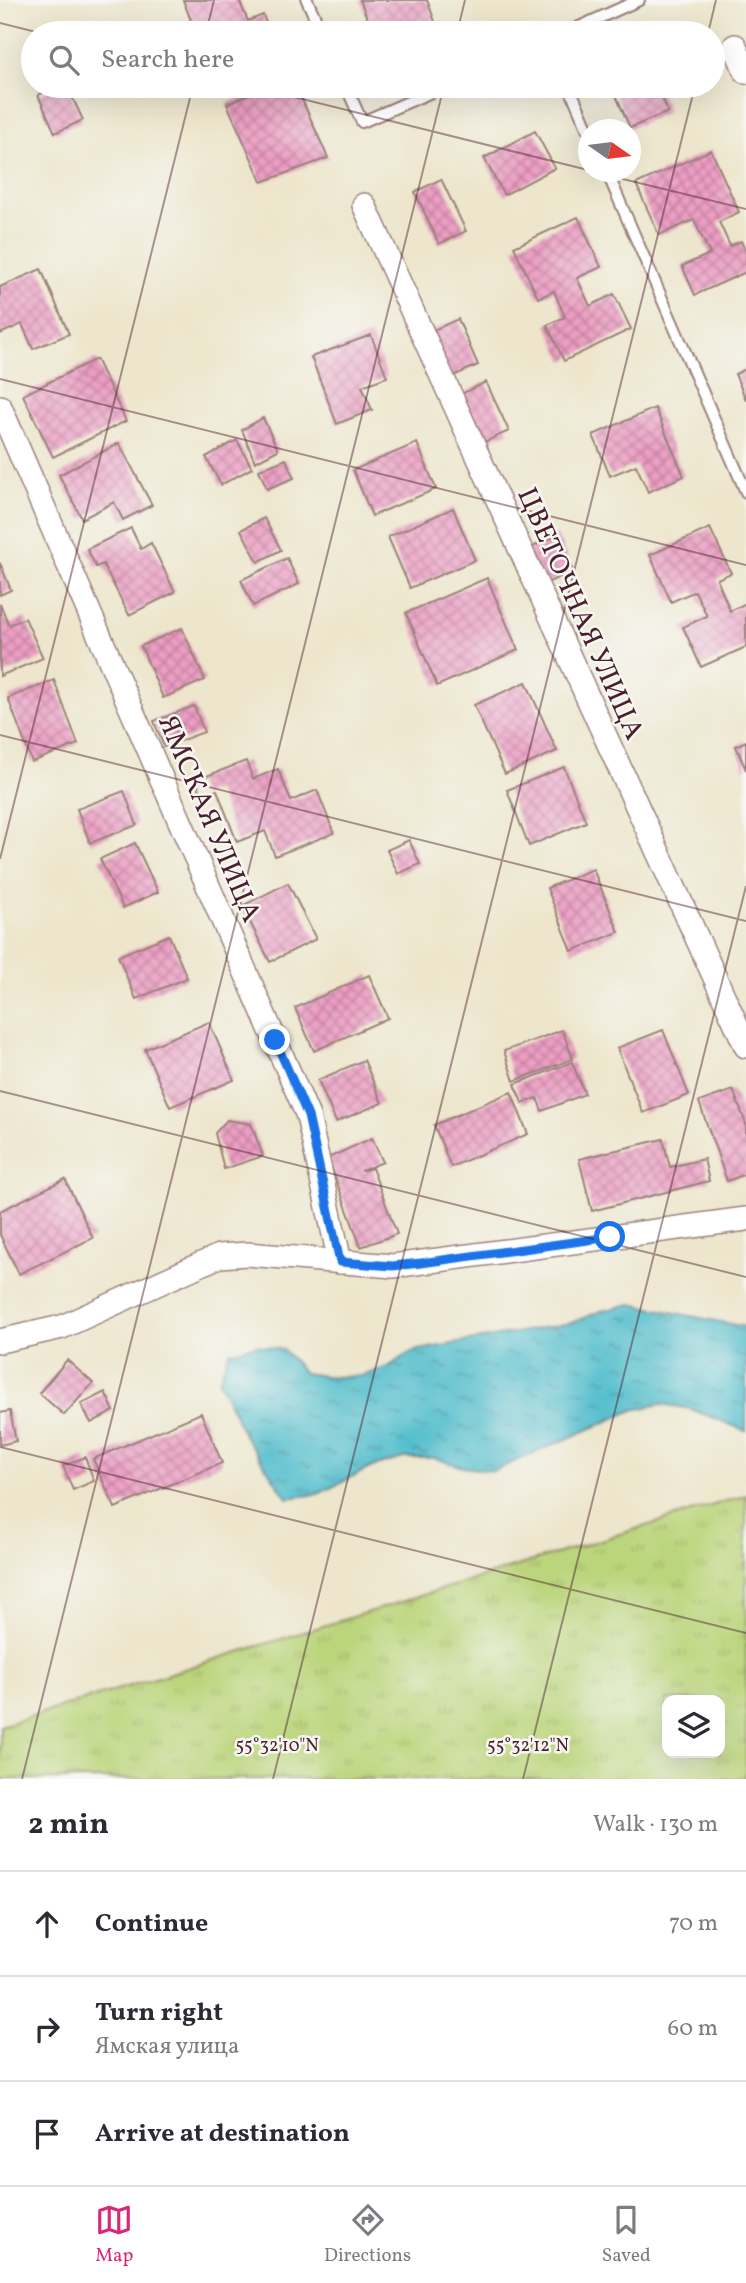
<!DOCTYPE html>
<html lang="en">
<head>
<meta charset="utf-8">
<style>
  body { margin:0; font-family:Vollkorn,serif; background:#f2f2f3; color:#2b2b33 }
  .controls { position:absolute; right:21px; bottom:21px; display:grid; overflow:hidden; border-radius:14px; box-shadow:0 7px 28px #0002 }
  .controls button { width:63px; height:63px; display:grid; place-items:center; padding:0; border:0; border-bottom:2px solid #e1e1e2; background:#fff; color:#2b2b33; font:35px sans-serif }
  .compass { position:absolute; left:578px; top:119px; width:63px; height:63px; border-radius:50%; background:#fff; box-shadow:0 7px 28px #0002; rotate:104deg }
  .stop { position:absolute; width:21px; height:21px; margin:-16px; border:5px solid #1a73e8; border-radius:50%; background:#fff }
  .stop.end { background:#1a73e8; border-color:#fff; box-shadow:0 2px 7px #0008 }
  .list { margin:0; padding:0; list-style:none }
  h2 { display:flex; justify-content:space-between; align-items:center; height:91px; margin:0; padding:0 28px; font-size:30px }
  h2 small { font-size:23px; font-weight:400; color:#7c7c81 }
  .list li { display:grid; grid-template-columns:46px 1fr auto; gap:21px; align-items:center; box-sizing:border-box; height:105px; padding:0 28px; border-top:2px solid #e1e1e2 }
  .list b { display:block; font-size:26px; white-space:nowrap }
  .list p { margin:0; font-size:23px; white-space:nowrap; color:#7c7c81 }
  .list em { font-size:23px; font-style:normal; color:#7c7c81 }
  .icon { flex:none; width:38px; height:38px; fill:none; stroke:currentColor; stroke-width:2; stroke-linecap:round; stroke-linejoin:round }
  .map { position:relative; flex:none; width:746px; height:1779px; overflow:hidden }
  .search { position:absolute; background:#fff; box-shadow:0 7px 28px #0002; left:21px; right:21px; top:21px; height:77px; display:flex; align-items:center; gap:18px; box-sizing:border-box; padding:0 24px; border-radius:38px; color:#7c7c81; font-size:26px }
  .sheet { height:406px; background:#fff }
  nav { display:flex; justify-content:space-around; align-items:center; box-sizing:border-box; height:98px; border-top:2px solid #e1e1e2; background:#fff; font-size:19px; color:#7c7c81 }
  nav a { display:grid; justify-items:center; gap:4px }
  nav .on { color:#db2777 }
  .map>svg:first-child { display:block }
  .grass { fill:url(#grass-tufts); stroke:#827a53; stroke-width:2; fill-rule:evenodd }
  .water { fill:url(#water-ripples); stroke:#4e6e7c; stroke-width:2 }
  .building { fill:url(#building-cross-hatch) }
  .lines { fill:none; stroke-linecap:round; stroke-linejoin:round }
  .service-casing { stroke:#9c827c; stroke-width:14 }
  .minor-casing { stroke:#9c827c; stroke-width:26 }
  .service { stroke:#fff; stroke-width:10 }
  .minor { stroke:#fff; stroke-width:23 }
  .route { stroke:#1a73e8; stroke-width:9 }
  .ticks { fill:none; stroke:#4a1f2b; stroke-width:2; stroke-opacity:0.45 }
  .labels { text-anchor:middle; stroke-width:5; stroke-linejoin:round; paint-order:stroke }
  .street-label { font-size:28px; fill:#4a1f2b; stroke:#f6f6f2 }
  .ticks-label { font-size:18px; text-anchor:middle; fill:#4a1f2b; stroke:#f6f6f2; stroke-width:5; stroke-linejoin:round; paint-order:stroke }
</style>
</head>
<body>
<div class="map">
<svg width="746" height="1779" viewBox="0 0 746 1779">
  <defs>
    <pattern id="grass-tufts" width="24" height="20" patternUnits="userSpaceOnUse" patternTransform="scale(1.75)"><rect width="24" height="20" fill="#bbd57b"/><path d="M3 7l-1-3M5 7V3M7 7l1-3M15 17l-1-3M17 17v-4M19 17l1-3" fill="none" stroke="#a2b66a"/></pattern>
    <pattern id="water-ripples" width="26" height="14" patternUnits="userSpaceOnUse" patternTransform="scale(1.75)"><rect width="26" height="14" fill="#51bdcc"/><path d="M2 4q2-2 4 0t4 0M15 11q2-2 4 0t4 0" fill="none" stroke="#4599a6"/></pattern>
    <pattern id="building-cross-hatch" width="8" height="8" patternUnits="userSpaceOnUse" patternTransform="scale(1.75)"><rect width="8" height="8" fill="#ec9ec3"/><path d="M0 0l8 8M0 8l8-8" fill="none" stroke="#c1809f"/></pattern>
  </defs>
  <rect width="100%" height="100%" fill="#f6f6f2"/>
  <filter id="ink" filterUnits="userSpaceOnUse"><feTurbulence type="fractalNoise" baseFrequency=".0143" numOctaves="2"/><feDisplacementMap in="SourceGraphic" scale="14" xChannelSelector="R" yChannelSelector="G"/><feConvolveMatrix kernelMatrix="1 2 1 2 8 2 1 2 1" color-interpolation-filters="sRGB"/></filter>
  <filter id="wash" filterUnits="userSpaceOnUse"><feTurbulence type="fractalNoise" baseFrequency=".00686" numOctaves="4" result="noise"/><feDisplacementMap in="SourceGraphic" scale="28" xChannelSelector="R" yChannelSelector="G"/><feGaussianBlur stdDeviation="1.57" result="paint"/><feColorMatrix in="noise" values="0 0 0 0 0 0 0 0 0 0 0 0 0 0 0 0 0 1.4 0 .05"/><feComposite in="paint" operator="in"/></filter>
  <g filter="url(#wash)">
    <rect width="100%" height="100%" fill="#ede6cc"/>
    <path class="grass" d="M746 1495V1779H0V1726ZM667 1700H720V1753H667Z"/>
    <polygon class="water" points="631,1304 746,1327 746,1431 691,1409 661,1404 633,1410 493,1471 463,1467 434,1458 404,1458 372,1467 318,1494 287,1498 244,1435 219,1381 229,1352 257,1345 284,1350 304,1373 333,1377 361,1376 388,1367 413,1351 571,1323 601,1311"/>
    <g id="blocks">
      <g class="building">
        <polygon points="183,0 239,0 248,21 263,15 270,33 196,33"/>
        <polygon points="360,0 427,0 438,30 429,33 373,33"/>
        <polygon points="59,86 67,86 83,120 55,133 38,95"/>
        <polygon points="267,86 296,86 328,158 262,182 227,104"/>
        <polygon points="612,86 670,86 659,90 668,112 630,128"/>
        <polygon points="535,131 555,168 504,195 484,158"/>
        <polygon points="711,150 739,212 719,222 730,246 741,241 746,252 746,272 695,295 682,266 710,254 694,220 659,235 636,184"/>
        <polygon points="441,179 466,231 439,244 415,192"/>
        <polygon points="578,217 601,267 577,278 590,306 614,294 631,329 564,361 547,325 565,317 554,291 538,298 514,247"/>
        <polygon points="41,269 69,334 33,349 22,324 0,334 0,287"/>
        <polygon points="458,319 478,365 449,378 429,332"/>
        <polygon points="371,335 387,377 362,386 372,410 337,424 311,357"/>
        <polygon points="96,359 126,421 53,457 23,395"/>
        <polygon points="746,369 746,400 735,374"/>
        <polygon points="486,382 509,431 478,445 455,397"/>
        <polygon points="655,408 684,476 648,492 636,465 610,476 593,435"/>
        <polygon points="263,418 278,450 255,462 242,430"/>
        <polygon points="237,440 252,468 221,485 206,457"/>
        <polygon points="119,443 152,505 123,520 114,502 82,519 59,475"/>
        <polygon points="417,443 436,489 372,516 353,470"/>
        <polygon points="286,459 294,478 267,489 259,470"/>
        <polygon points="453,508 475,560 410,588 388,537"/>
        <polygon points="264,518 281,550 258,562 241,530"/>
        <polygon points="131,528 141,549 151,543 175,592 129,615 103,564 96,567 87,549"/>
        <polygon points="710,528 731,573 717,579 730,611 746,603 746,647 701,667 683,627 707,616 695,591 671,602 650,555"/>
        <polygon points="557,535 573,571 538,587 522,552"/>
        <polygon points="287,558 299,584 253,606 241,580"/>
        <polygon points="0,563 11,590 0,595"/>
        <polygon points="487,578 518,650 437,686 406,613"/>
        <polygon points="0,604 9,625 25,618 43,658 0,676"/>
        <polygon points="182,628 205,680 163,698 141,646"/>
        <polygon points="54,680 78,744 32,762 8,698"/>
        <polygon points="526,682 557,751 505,774 474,705"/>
        <polygon points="194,706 204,732 164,747 154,721"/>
        <polygon points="746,741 746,770 736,746"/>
        <polygon points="246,761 253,779 278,769 291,801 317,790 334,833 275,856 265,831 237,842 217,790 202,796 196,780"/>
        <polygon points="564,767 586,822 529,846 507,790"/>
        <polygon points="124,791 137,825 90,843 77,809"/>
        <polygon points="409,840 420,864 398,874 387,850"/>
        <polygon points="135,843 158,892 123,908 100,859"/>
        <polygon points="593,869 619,932 572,951 547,888"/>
        <polygon points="288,883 316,939 270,962 242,906"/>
        <polygon points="169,935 187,978 136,999 118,956"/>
        <polygon points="369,975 388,1018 314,1051 295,1008"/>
        <polygon points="209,1022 234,1080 170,1107 145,1049"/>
        <polygon points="562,1030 573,1059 514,1081 504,1051"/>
        <polygon points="663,1030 689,1095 643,1113 617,1048"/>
        <polygon points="364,1060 382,1103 336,1122 318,1080"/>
        <polygon points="572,1062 585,1094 542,1111 537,1098 522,1103 515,1084"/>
        <polygon points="733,1090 746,1124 746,1174 727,1181 699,1102"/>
        <polygon points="511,1092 528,1134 451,1167 434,1125"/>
        <polygon points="227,1120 251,1124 263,1156 224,1169 215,1133"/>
        <polygon points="372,1138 383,1162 361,1171 372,1168 397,1234 361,1247 328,1158"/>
        <polygon points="663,1139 670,1167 704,1159 709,1181 592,1211 579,1159"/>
        <polygon points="65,1179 93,1238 19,1274 0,1235 0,1211"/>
        <polygon points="67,1360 93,1383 64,1415 39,1393"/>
        <polygon points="105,1392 114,1411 91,1423 81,1404"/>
        <polygon points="10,1411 16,1441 0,1445 0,1413"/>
        <polygon points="201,1413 222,1463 115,1508 93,1459"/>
        <polygon points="85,1457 94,1481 73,1490 63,1466"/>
      </g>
    </g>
  </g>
  <g filter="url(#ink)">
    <use href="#blocks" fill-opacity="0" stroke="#9c827c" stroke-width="2"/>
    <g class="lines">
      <g class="service-casing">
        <g id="service">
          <polyline points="307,0 322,33"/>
          <polyline points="566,33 639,0"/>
          <polyline points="346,86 362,122 445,86"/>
          <polyline points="569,86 588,130"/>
          <polyline points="607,172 746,492"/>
        </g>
      </g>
      <g class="minor-casing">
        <g id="minor">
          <polyline points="735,46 746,72"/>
          <polyline points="364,205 746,1046"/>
          <polyline points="0,407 308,1116 340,1262"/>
          <polyline points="0,1341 62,1327 219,1256 247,1254 393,1266 746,1219"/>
        </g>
      </g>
      <use href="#service" class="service"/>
      <use href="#minor" class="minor"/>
    </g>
  </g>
  <g class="lines" filter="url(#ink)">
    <polyline class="route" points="275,1040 308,1116 340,1262 393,1266 421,1263 610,1237"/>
  </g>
  <path class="ticks" d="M0 23 40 33M206 33 214 0M457 33 465 0M708 33 716 0M250 86 588 170M594 172 746 209M0 379 746 565M0 735 746 921M0 859 193 86M0 1091 746 1277M0 1447 746 1633M22 1779 444 86M273 1779 695 86M523 1779 746 886"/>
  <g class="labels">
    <g class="street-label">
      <text transform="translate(582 613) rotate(66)" y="10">ЦВЕТОЧНАЯ УЛИЦА</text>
      <text transform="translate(211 818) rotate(67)" y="10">ЯМСКАЯ УЛИЦА</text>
    </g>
  </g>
  <g class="ticks-label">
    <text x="277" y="1751">55°32'10"N</text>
    <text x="528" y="1751">55°32'12"N</text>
  </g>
</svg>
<div class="controls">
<button><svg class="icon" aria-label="layers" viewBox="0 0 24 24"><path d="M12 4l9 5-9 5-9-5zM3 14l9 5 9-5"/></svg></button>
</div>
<svg class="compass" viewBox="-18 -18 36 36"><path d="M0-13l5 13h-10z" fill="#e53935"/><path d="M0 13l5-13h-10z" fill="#7c7c81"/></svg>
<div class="stop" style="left:610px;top:1237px"></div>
<div class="stop end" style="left:275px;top:1040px"></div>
<div class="search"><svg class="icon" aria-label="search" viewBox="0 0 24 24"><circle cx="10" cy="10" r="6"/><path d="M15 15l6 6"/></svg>Search here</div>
</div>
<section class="sheet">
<h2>2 min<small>Walk · 130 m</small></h2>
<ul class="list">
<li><svg class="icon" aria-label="ahead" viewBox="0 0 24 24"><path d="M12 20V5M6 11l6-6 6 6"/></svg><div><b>Continue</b></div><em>70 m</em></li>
<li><svg class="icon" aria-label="right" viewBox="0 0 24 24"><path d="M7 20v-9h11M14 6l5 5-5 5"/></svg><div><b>Turn right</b><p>Ямская улица</p></div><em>60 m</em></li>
<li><svg class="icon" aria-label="arrive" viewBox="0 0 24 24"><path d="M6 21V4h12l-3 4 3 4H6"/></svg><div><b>Arrive at destination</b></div></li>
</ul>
</section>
<nav>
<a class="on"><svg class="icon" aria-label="map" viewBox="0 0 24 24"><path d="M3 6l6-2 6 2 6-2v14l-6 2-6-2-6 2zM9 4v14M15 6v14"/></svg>Map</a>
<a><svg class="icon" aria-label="directions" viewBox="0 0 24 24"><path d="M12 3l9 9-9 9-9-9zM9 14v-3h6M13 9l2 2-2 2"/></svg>Directions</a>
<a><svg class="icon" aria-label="saved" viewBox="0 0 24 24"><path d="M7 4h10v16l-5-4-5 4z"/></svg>Saved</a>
</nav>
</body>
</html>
